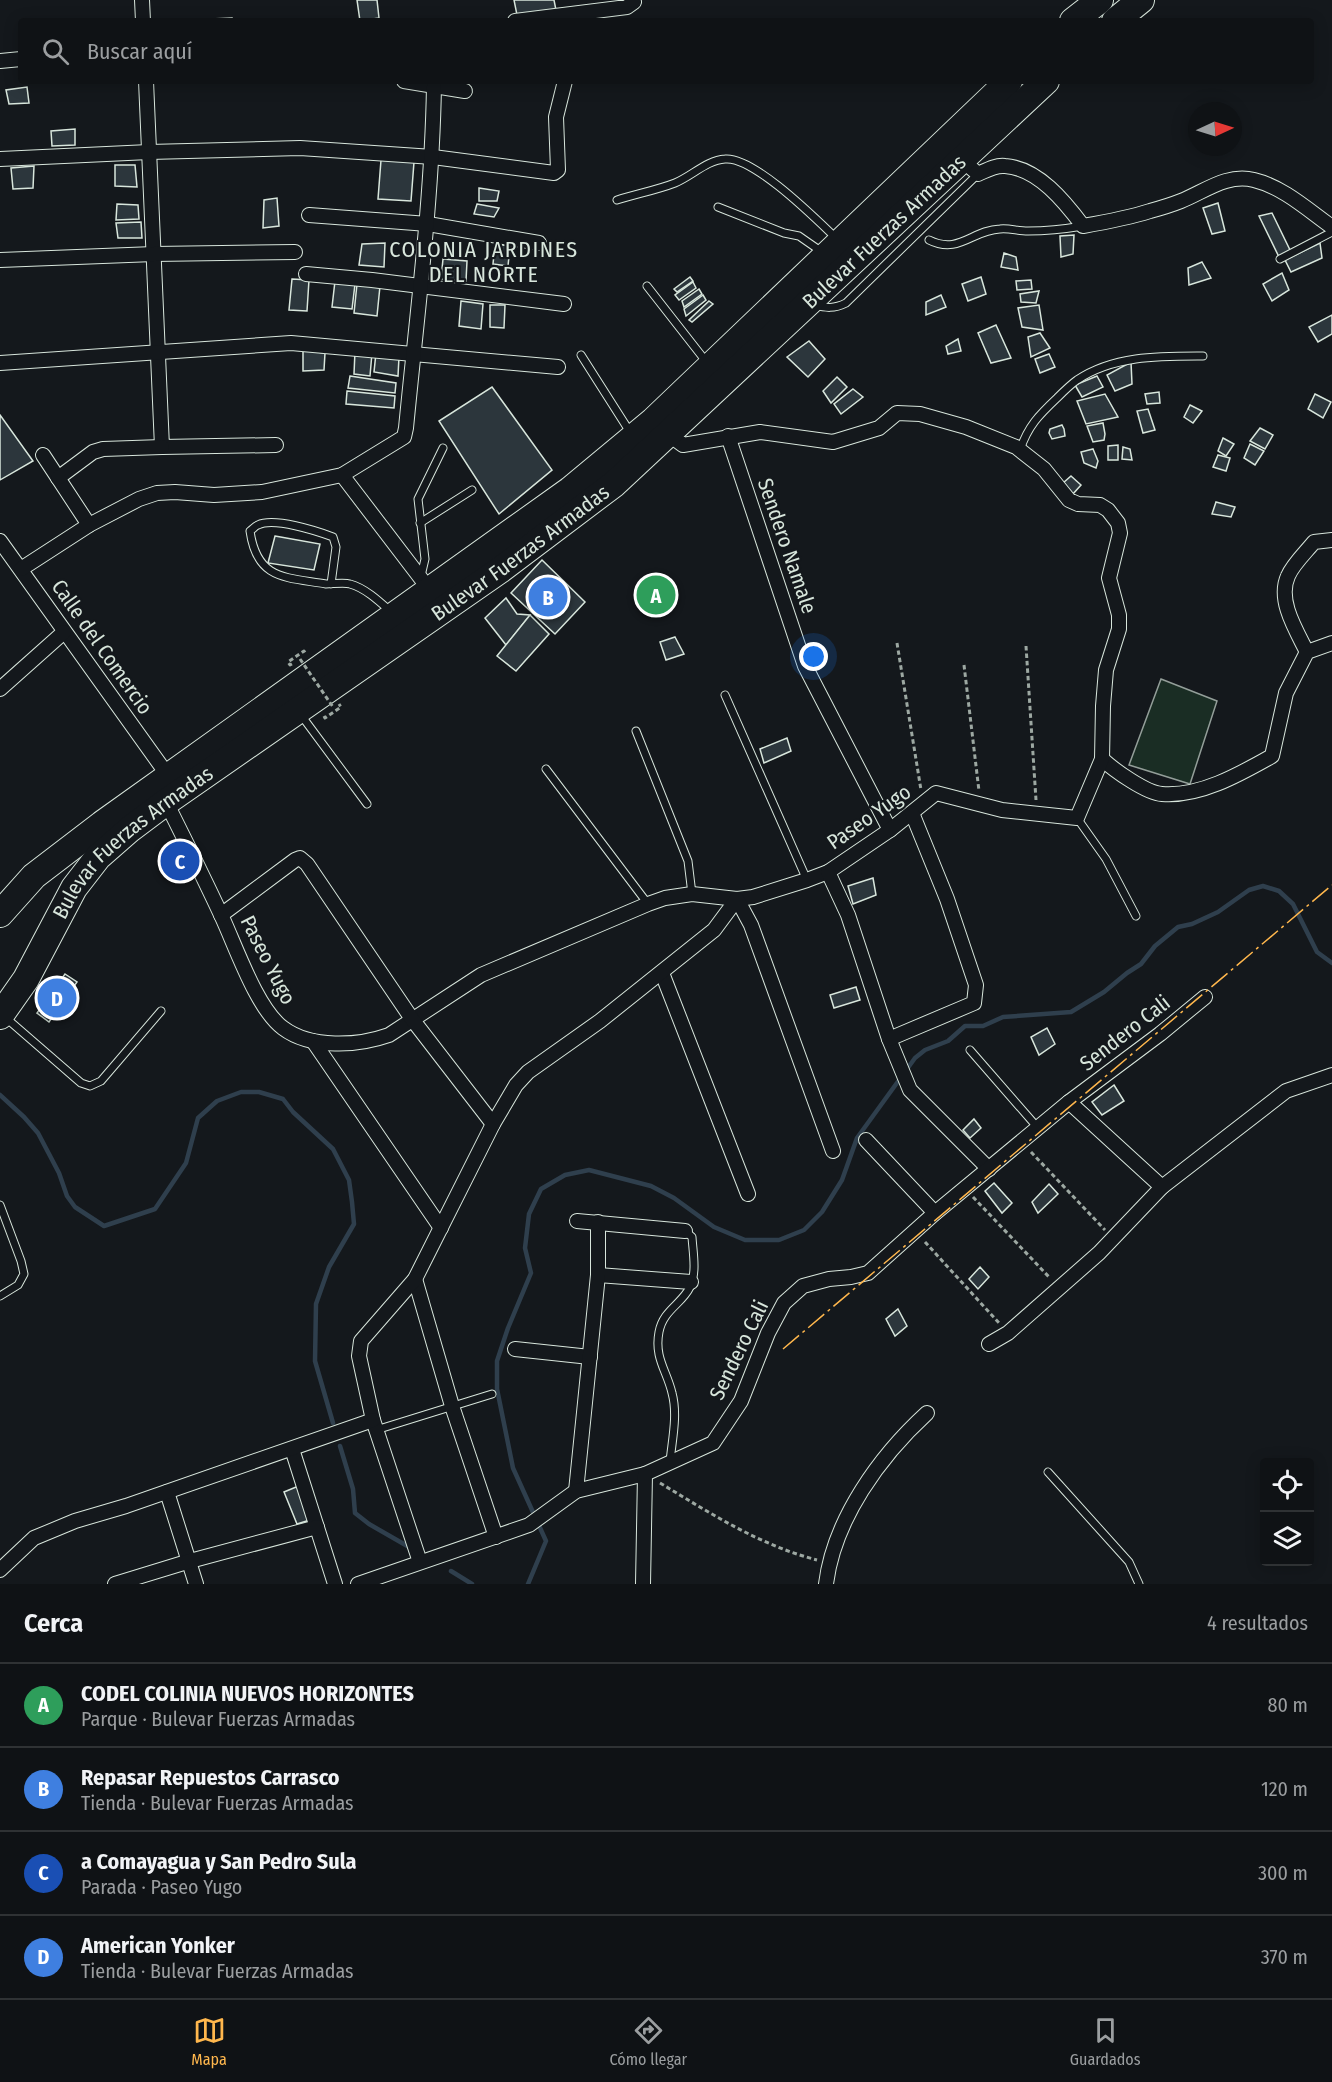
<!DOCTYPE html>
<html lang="es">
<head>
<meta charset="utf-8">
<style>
  body { margin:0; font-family:"Fira Sans Condensed",sans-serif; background:#1d2022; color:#f1f3f6 }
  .controls { position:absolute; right:18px; bottom:18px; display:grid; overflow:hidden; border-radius:6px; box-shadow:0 3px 15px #0003 }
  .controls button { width:54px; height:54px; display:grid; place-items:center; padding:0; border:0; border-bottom:2px solid #2f3234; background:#0f1215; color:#f1f3f6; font:30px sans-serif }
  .compass { position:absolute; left:1188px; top:102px; width:54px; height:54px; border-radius:50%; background:#0f1215; box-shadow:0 3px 15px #0003; rotate:86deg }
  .you { position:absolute; left:814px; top:657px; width:21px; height:21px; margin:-15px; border:4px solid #fff; border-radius:50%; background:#1a73e8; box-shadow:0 0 0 9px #1a73e833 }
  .badge { display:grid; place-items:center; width:39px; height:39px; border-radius:50%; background:#ffb74d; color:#fff; font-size:20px; font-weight:700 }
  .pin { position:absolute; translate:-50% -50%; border:3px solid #fff; box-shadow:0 2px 6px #0006 }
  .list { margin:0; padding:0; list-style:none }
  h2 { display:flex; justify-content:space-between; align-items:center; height:78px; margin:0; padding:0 24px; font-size:26px }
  h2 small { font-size:20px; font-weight:400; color:#9b9ea0 }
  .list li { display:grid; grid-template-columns:39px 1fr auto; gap:18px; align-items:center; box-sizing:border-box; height:84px; padding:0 24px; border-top:2px solid #2f3234 }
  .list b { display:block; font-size:22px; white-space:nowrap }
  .list p { margin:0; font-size:20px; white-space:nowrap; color:#9b9ea0 }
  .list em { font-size:20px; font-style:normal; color:#9b9ea0 }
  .icon { flex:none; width:33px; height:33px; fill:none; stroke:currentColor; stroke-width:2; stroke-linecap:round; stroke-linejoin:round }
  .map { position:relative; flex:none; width:1332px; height:1584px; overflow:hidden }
  .search { position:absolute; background:#0f1215; box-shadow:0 3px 15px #0003; left:18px; right:18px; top:18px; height:66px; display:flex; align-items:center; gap:15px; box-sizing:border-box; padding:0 21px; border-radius:6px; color:#9b9ea0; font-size:22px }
  .sheet { height:414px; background:#0f1215 }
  nav { display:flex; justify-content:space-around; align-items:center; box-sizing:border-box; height:84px; border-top:2px solid #2f3234; background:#0f1215; font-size:16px; color:#9b9ea0 }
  nav a { display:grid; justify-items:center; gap:3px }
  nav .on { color:#ffb74d }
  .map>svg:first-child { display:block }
  .green { fill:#1a2d24; stroke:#939e99; stroke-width:1.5 }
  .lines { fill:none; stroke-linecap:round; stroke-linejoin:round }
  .stream { stroke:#2f3f4d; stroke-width:4.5 }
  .building { fill:#2c363c; stroke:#d8e6dc; stroke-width:1.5 }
  .lane-casing { stroke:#d8e6dc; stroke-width:9 }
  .street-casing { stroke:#d8e6dc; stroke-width:16 }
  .highway-casing { stroke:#d8e6dc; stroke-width:28 }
  .path { stroke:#9da8a2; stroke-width:3; stroke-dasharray:4.5 3; stroke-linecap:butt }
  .lane { stroke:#14181c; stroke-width:7 }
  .street { stroke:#14181c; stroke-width:14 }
  .highway { stroke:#14181c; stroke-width:26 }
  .path-bridge { stroke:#9da8a2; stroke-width:3; stroke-dasharray:4.5 3; stroke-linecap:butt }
  .power { stroke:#ffb74d; stroke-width:1.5; stroke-dasharray:21 4.5 3 4.5; stroke-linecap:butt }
  .labels { text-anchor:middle; stroke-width:4.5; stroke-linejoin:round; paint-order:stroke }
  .street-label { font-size:21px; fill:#d8e6dc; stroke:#14181c }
  .neighbourhood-label { font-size:22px; letter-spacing:1.5px; fill:#d8e6dc; stroke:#14181c }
</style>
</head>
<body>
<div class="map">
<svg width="1332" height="1584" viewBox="0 0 1332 1584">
  <rect width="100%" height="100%" fill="#14181c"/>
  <polygon class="green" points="1161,679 1217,701 1190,784 1129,765"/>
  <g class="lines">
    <g class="stream">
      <polyline points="0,1095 24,1117 38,1133 59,1173 67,1196 75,1207 104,1226 155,1209 186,1163 198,1118 217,1101 241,1092 259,1092 283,1099 293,1112 333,1149 349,1180 352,1202 354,1224 329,1267 316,1304 315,1361 333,1423"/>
      <polyline points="340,1446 353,1489 355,1513 369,1524 409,1547"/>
      <polyline points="451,1571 472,1584"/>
      <polyline points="528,1584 546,1541 513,1468 497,1389 497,1361 508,1328 531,1273 525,1248 529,1214 541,1189 565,1175 589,1170 651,1186 674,1198 714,1227 745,1240 779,1240 804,1230 822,1212 842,1180 857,1138 915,1058 925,1050 948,1041 965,1026 983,1026 1003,1017 1071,1012 1104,992 1127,973 1141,964 1155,946 1178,927 1192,924 1218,912 1249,890 1263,886 1279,891 1293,904 1317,952 1332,963"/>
    </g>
  </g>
  <g class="building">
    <polygon points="357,0 377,0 379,18 360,21"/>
    <polygon points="514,0 554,0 556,10 517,15"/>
    <polygon points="232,18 232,21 211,21 211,19"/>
    <polygon points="27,87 29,103 9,104 6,90"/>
    <polygon points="75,129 75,145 52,146 51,131"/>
    <polygon points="381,160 414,162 411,201 378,199"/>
    <polygon points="115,165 135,165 137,187 115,186"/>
    <polygon points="34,166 33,188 13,189 11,168"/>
    <polygon points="479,188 499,191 497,201 479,201"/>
    <polygon points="277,198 279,226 263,228 264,200"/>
    <polygon points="1218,203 1225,231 1212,234 1203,208"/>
    <polygon points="117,204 138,205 139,219 116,220"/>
    <polygon points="477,204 499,208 494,217 474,214"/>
    <polygon points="1272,213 1290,250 1279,257 1259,216"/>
    <polygon points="141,222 142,238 118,238 116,223"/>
    <polygon points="1074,235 1073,254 1061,257 1060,236"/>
    <polygon points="385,243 384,267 359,265 362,244"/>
    <polygon points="1320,243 1322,258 1291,272 1285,260"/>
    <polygon points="495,244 510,246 508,266 493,264"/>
    <polygon points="1004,253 1016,257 1018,270 1001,267"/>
    <polygon points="443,259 467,261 466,281 441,279"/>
    <polygon points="1202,262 1211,278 1189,285 1188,268"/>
    <polygon points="1282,273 1289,290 1272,301 1263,284"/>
    <polygon points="690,277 693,281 677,292 674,289"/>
    <polygon points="981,277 986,294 968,301 962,284"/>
    <polygon points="292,279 309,280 307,311 289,310"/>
    <polygon points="1031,280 1032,289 1017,290 1016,281"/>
    <polygon points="335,281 355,284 352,309 332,307"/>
    <polygon points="693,282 696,288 679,300 675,295"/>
    <polygon points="357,284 380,286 377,316 354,313"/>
    <polygon points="699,289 702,294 684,307 682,301"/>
    <polygon points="1039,291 1036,303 1021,302 1020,294"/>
    <polygon points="703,295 706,300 686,316 684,309"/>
    <polygon points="941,295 946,307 926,315 926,302"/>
    <polygon points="461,301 483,304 481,329 459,326"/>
    <polygon points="709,301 713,304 692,322 689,320"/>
    <polygon points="490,305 505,305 504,328 490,327"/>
    <polygon points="1039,305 1043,330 1022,327 1018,308"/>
    <polygon points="1332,315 1332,334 1318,342 1309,327"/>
    <polygon points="996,325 1011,358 991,363 978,333"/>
    <polygon points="1040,333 1050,348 1031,357 1028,337"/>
    <polygon points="958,339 961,351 948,354 946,346"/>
    <polygon points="809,341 825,359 808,377 787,357"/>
    <polygon points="303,350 325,353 324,370 303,371"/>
    <polygon points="355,351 372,353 370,376 354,374"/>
    <polygon points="376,353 399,357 398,376 374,372"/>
    <polygon points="1049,354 1055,367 1040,373 1035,359"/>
    <polygon points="1131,362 1132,384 1115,391 1107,375"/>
    <polygon points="350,376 396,383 395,393 348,388"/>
    <polygon points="1097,376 1103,387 1082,397 1075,385"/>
    <polygon points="837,377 847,387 831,403 823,391"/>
    <polygon points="492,387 552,470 499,514 439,421"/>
    <polygon points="853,389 863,397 841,414 834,404"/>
    <polygon points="347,391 395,396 394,408 346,404"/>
    <polygon points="1159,392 1160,403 1147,404 1145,394"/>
    <polygon points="1105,394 1118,417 1086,424 1077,401"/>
    <polygon points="1315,394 1331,402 1323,418 1308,409"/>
    <polygon points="1190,405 1202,411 1193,423 1184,417"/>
    <polygon points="1148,409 1155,430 1143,433 1137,411"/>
    <polygon points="0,415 33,461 0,480"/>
    <polygon points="1103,423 1105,434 1104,440 1093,442 1087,426"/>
    <polygon points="1062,425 1064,429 1065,436 1052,439 1049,433 1050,429"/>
    <polygon points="1260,428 1273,435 1265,449 1250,441"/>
    <polygon points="1223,438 1234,444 1226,456 1218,451"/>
    <polygon points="1250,444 1264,451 1255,465 1244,458"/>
    <polygon points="1118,445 1118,460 1108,460 1108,446"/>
    <polygon points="1123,447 1130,449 1132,460 1122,459"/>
    <polygon points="1093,449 1098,461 1096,468 1084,463 1081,452"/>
    <polygon points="1218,455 1230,458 1226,471 1213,467"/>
    <polygon points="1071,476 1081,485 1072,495 1063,483"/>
    <polygon points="1216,502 1235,507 1231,517 1212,514"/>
    <polygon points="275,536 320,544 314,570 268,563"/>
    <polygon points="542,560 585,602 555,634 511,593"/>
    <polygon points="506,598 517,614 530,615 506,645 485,618"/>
    <polygon points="530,615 549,634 516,671 497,656"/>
    <polygon points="675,637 684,654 666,660 660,642"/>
    <polygon points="787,738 791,751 764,763 760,749"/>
    <polygon points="873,878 876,895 853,904 848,886"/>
    <polygon points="65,974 77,982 49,1022 37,1013"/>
    <polygon points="856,987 860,1000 834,1008 830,995"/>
    <polygon points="1047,1028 1055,1044 1039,1055 1031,1037"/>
    <polygon points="1114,1085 1124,1101 1102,1115 1092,1102"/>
    <polygon points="974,1119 981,1128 970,1138 963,1130"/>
    <polygon points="994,1183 1012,1203 1002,1213 985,1191"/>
    <polygon points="1049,1184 1058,1194 1038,1213 1032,1202"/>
    <polygon points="980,1267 989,1277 978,1289 969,1279"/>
    <polygon points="898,1309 907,1326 895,1336 886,1319"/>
    <polygon points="301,1485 313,1519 297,1524 284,1492"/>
  </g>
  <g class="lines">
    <g class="lane-casing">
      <g id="lane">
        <path d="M617 200C636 194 657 190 675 183 692 176 707 160 725 159 753 156 815 218 836 238"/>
        <polyline points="718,207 784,233 799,236 822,252"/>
        <path d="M929 240C959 255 972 230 1000 229 1009 228 1018 231 1028 231 1047 231 1065 229 1083 226"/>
        <polyline points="1280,259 1332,232"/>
        <polyline points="647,286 708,364"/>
        <path d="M814 305C826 308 834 309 846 303L978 174"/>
        <polyline points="581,355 630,432"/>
        <path d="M1020 450C1028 426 1039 415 1057 398 1063 392 1070 385 1077 380 1114 355 1161 356 1203 356"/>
        <polyline points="420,523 472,490"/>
        <polyline points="421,576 425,559 418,499 443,448"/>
        <path d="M331 584 336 547 333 537C317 531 274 517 258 525 255 526 253 529 250 531 257 580 285 577 326 584 333 584 344 582 350 584 365 588 379 601 390 611"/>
        <polyline points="725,695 807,880"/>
        <polyline points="301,715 367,804"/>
        <polyline points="636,731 688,861 692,894"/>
        <polyline points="546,769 648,904"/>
        <polyline points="1077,818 1106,859 1136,916"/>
        <polyline points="5,1017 81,1083 90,1086 101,1081 161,1011"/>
        <polyline points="970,1050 1038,1128"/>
        <polyline points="0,1205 21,1261 24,1274 18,1285 0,1296"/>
        <polyline points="376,1430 492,1394"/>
        <path d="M670 1462C672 1440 678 1415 672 1393 667 1371 654 1358 659 1332 663 1310 682 1304 690 1287 697 1272 693 1253 692 1237L685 1231"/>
        <polyline points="1048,1472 1129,1562 1139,1584"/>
      </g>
    </g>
    <g class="street-casing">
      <g id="street">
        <polyline points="142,0 143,21"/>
        <polyline points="515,21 627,7 634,2"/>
        <polyline points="0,61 21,59"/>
        <polyline points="146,81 162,447 276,445"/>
        <polyline points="404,81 465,91"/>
        <polyline points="0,159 149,152 300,148 433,157 554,173 558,170 556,117 565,81"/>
        <path d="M962 160 978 174C987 170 995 165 1005 166 1038 168 1065 202 1083 226 1106 222 1128 218 1150 211 1161 208 1171 205 1181 201 1204 192 1227 173 1254 180 1283 187 1308 210 1332 227"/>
        <polyline points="309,215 428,224 539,243"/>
        <polyline points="0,260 154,254 295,252"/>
        <polyline points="306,274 372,280 564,304"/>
        <polyline points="0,363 291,343 558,367"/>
        <polyline points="728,436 805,666 890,830"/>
        <polyline points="43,455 89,525"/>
        <polyline points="342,475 429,589"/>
        <polyline points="58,478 93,452 103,449 162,447"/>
        <polyline points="0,541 169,777"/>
        <path d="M21 569 89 525 139 499 157 493 175 492 214 495 262 492 342 475 404 437 406 428C417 314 432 201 434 86"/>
        <path d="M1307 652C1296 630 1277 600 1288 576 1293 564 1306 552 1314 542L1332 540"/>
        <polyline points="0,689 64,632"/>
        <path d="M1102 759C1114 770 1146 793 1162 794 1200 797 1240 774 1272 756L1286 693 1307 652 1332 643"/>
        <path d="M166 802C185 840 204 878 222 917 236 947 257 1009 283 1028 311 1049 358 1046 389 1035L481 975 648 904 665 898 692 894 737 899 753 897 807 880 828 872 890 830 936 793 1002 810 1077 818 1102 759 1103 706 1106 670 1119 629V615L1109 578 1120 533 1118 523 1108 510 1100 505 1078 504 1069 500 1044 469 1016 447 966 427 920 414 897 413 879 428 833 442 760 432 683 445 668 434"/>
        <polyline points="828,872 848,915 889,1039 910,1090 989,1169"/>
        <polyline points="221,915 295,860 300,858 307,864 412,1019 493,1124"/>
        <polyline points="662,973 748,1194"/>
        <polyline points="889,1039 974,1003 976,985 947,899 912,813"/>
        <polyline points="313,1041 441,1228"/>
        <polyline points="1069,1102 1162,1187"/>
        <polyline points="866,1140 935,1213"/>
        <polyline points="577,1221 685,1231"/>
        <polyline points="598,1275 691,1282"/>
        <polyline points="415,1279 452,1406 496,1537"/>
        <polyline points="989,1344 1008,1333 1099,1253 1162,1187 1286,1091 1332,1075"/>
        <polyline points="515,1349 590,1357"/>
        <polyline points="292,1449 335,1584"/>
        <polyline points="576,1491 598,1275 598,1222"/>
        <polyline points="167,1492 196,1584"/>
        <polyline points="420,1562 373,1420 359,1356 361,1341 415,1279 493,1124 516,1085 528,1072 600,1021 714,930 737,899 751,925 833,1151"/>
        <polyline points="0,1570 34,1538 75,1521 126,1506 373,1420"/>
        <polyline points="115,1584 190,1561 317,1527"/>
        <polyline points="358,1584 529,1525 576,1491 645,1474 713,1443 741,1401 768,1333 784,1303 803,1286 829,1279 851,1277 868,1273 935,1213 1069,1102 1160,1034 1205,997"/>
        <polyline points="643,1584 645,1474"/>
        <path d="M826 1584C834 1519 880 1456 927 1413"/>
      </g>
    </g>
    <g class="highway-casing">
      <g id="highway">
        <polyline points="1073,21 1100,0"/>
        <polyline points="1115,21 1141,0"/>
        <polyline points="0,914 34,876 102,824 570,490 653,421 1009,81"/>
        <path id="s1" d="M0 1016 26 979 74 888 98 857 130 829 166 802 500 570 614 484 1046 81"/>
      </g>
    </g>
    <g class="path">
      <polyline points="897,643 921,790"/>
      <polyline points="1026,646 1036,800"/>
      <polyline points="292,664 290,665 288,662 304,651 306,654"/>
      <polyline points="964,665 979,791"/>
      <polyline points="324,716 325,718 341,707 339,704"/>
      <polyline points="1031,1152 1105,1230"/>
      <polyline points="973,1197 1049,1277"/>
      <polyline points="925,1242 999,1323"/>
      <path d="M660 1483C710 1513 759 1545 817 1560"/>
    </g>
    <use href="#lane" class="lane"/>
    <use href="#street" class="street"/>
    <use href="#highway" class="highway"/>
    <polyline class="path-bridge" points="300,659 333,707"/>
    <polyline class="power" points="783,1349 1332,885"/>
  </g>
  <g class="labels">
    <g class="street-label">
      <text dy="7" stroke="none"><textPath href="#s1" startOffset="1194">Bulevar Fuerzas Armadas</textPath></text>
      <text transform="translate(787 546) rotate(71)" y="7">Sendero Namale</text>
      <text dy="7" stroke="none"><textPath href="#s1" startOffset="708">Bulevar Fuerzas Armadas</textPath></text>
      <text transform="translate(102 647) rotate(55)" y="7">Calle del Comercio</text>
      <text transform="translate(869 817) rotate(-35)" y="7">Paseo Yugo</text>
      <text dy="7" stroke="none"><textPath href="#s1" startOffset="222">Bulevar Fuerzas Armadas</textPath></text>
      <text transform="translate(268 960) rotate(63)" y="7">Paseo Yugo</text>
      <text transform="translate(1125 1033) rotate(-38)" y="7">Sendero Cali</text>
      <text transform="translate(739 1350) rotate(-64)" y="7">Sendero Cali</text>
    </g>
    <g class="neighbourhood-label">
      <text x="484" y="257">COLONIA JARDINES<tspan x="484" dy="25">DEL NORTE</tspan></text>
    </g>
  </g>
</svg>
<div class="controls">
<button><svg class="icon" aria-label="locate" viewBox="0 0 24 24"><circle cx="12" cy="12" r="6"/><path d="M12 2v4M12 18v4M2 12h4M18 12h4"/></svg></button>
<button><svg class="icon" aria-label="layers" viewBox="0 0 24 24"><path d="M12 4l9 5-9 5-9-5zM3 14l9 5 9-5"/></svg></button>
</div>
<svg class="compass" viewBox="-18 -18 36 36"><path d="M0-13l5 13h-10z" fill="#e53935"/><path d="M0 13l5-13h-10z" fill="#9b9ea0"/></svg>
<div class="you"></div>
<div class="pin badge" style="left:656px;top:595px;background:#2e9e5b">A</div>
<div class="pin badge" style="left:548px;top:597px;background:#3f7fe0">B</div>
<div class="pin badge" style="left:180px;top:861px;background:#1a4fb4">C</div>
<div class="pin badge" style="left:57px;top:998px;background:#3f7fe0">D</div>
<div class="search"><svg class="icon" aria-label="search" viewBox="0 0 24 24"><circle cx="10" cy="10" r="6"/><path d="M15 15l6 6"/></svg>Buscar aquí</div>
</div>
<section class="sheet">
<h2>Cerca<small>4 resultados</small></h2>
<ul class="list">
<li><span class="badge" style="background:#2e9e5b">A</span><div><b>CODEL COLINIA NUEVOS HORIZONTES</b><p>Parque · Bulevar Fuerzas Armadas</p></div><em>80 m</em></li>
<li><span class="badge" style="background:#3f7fe0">B</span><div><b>Repasar Repuestos Carrasco</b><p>Tienda · Bulevar Fuerzas Armadas</p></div><em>120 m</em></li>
<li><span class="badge" style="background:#1a4fb4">C</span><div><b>a Comayagua y San Pedro Sula</b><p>Parada · Paseo Yugo</p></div><em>300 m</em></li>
<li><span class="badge" style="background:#3f7fe0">D</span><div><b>American Yonker</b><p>Tienda · Bulevar Fuerzas Armadas</p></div><em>370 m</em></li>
</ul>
</section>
<nav>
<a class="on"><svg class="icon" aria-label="map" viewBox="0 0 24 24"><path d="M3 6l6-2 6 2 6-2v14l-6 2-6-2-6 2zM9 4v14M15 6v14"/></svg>Mapa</a>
<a><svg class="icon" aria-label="directions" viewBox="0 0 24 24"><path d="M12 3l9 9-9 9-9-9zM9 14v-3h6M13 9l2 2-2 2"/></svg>Cómo llegar</a>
<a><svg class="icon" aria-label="saved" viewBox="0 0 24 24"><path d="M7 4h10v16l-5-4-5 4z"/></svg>Guardados</a>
</nav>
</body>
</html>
